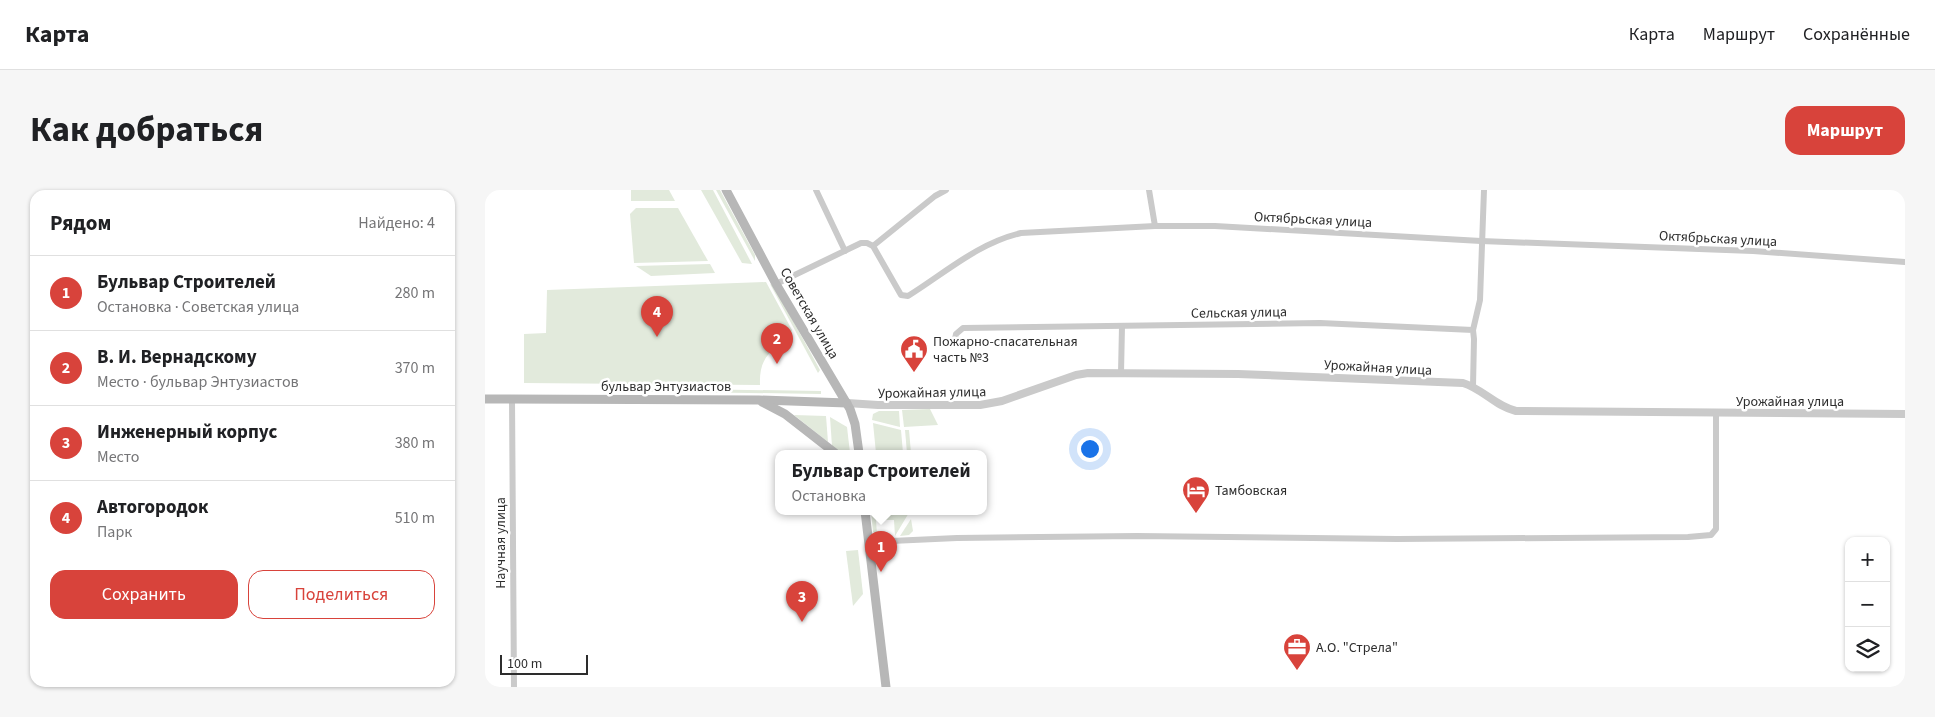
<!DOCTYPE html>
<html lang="ru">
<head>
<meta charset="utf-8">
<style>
  body { margin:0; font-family:"Source Sans 3",sans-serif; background:#f6f6f6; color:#202124 }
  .controls { position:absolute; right:15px; bottom:15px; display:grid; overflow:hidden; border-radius:10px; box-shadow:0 1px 4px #0004 }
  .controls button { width:45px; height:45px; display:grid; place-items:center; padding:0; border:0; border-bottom:1px solid #e0e0e0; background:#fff; color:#202124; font:25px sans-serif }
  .scale { position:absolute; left:15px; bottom:12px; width:88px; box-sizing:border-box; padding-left:5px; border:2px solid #2d2d2d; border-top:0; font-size:14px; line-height:18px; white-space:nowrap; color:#2d2d2d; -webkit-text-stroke:4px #fff; paint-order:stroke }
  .you { position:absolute; left:604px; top:258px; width:18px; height:18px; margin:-12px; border:4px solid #fff; border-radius:50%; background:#1a73e8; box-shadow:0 0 0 8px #1a73e833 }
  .badge { display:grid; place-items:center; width:32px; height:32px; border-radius:50%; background:#d8433b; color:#fff; font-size:16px; font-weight:700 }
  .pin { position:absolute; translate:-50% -41px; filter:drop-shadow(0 1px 2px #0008) }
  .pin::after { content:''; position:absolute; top:26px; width:18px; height:15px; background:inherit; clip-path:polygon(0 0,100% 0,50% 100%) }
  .popup { position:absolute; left:290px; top:260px; width:212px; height:65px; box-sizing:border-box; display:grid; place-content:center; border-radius:10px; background:#fff; filter:drop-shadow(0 1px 4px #0005); font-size:16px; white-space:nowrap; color:#757577 }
  .popup b { font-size:19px; color:#202124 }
  .popup::after { content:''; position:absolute; left:50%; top:100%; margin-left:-10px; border:10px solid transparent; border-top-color:#fff }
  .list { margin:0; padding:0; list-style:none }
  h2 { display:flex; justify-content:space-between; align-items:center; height:65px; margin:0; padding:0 20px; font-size:21px }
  h2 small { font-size:16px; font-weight:400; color:#757577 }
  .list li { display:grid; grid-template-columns:32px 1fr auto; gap:15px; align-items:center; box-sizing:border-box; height:75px; padding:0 20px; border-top:1px solid #e0e0e0 }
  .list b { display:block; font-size:19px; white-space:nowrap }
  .list p { margin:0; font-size:16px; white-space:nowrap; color:#757577 }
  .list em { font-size:16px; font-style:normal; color:#757577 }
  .actions { display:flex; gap:10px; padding:15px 20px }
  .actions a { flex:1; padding:11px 0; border:1px solid #d8433b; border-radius:15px; text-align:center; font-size:18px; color:#d8433b }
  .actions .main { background:#d8433b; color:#fff }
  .icon { flex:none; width:28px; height:28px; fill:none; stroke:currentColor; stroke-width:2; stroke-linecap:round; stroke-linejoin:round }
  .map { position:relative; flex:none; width:1420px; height:497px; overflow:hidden; border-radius:15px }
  header { display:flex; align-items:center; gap:30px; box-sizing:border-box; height:70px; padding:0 25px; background:#fff; border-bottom:1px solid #e0e0e0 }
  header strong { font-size:24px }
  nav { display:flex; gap:28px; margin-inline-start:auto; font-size:18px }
  .intro { display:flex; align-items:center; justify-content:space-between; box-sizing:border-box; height:120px; padding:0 30px }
  h1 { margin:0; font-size:35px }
  .button { padding:12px 22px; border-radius:15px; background:#d8433b; color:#fff; font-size:18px; font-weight:700 }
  main { display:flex; gap:30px; padding:0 30px }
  aside { flex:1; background:#fff; border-radius:15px; box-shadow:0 1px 4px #0004 }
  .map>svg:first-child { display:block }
  .green { fill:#e2eadc }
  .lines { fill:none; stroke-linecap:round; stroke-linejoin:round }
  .minor { stroke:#cacaca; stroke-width:6 }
  .tertiary { stroke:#cacaca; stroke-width:8 }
  .secondary { stroke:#b7b7b7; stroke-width:9 }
  .labels { text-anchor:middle; stroke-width:5; stroke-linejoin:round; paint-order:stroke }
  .street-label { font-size:14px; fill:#2d2d2d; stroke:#fff }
  .poi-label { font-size:14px; fill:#2d2d2d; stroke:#fff; text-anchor:start }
</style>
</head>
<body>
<header>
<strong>Карта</strong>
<nav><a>Карта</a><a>Маршрут</a><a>Сохранённые</a></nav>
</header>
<div class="intro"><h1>Как добраться</h1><a class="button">Маршрут</a></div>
<main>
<aside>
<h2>Рядом<small>Найдено: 4</small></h2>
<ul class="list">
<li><span class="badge">1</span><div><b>Бульвар Строителей</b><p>Остановка · Советская улица</p></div><em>280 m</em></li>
<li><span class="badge">2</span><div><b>В. И. Вернадскому</b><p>Место · бульвар Энтузиастов</p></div><em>370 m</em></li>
<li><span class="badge">3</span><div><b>Инженерный корпус</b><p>Место</p></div><em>380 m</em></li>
<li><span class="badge">4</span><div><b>Автогородок</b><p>Парк</p></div><em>510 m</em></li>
</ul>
<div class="actions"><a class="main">Сохранить</a><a>Поделиться</a></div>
</aside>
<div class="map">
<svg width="1420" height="497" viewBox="0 0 1420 497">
  <rect width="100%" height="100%" fill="#fff"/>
  <g class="green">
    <polygon points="146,0 184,0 190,11 146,11"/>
    <polygon points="216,0 228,0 267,74 257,73"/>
    <polygon points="231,0 235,0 270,65 270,71"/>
    <polygon points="151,18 193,18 223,71 149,73 145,24"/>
    <polygon points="225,74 230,83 166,86 151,76"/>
    <path d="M281 92 307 140 304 150C283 160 274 171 275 195L39 193V144L61 143 62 100Z"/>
    <polygon points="285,94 289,96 335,180 333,183"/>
    <polygon points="137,198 336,201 336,204 140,201"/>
    <polygon points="445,219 453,235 419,237 417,220"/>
    <polygon points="394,221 414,221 415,237 387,230 388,224"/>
    <polygon points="309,225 341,226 343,252"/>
    <polygon points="345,227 362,237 365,263 356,263 347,256"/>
    <polygon points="388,233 416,240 418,263 391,263"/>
    <polygon points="420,240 424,240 426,263 422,263"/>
    <polygon points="386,321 394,321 394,327 391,330 392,345 388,342"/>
    <polygon points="398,321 425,321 410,346 409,330 399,330"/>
    <polygon points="426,329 428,341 424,345 415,346"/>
    <polygon points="373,360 378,404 368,416 361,361"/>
  </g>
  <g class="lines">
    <g class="minor">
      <polyline points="331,0 360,61"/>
      <polyline points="664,0 670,36"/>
      <polyline points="388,56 450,6 461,0"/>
      <path d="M291 94 376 53H382L388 56 416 105 423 106C460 83 493 53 536 43L670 36H730L996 51 1268 61 1420 72"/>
      <polyline points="988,140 995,110 999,0"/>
      <polyline points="470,149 471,144 478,138 835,133 988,140 989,149 988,196"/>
      <polyline points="636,183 637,136"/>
      <polyline points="27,209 29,497"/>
      <polyline points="384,352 472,348 652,346 912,349 1203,347 1226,345 1231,339 1231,223"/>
    </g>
    <path class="tertiary" d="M362 213 393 215H495L517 211 591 185 603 183 753 184 978 193C998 199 1010 216 1031 221L1420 224"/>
    <g class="secondary">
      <polyline points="241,0 291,94 365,219 370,234 374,263"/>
      <polyline points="0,209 274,210 362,213"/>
      <polyline points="277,212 300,224 350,263"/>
      <polyline points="380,321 401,497"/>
    </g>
  </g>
  <defs>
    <g id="civic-pin" transform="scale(1.4375)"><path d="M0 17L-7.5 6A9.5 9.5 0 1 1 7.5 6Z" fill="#d8433b" stroke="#fff"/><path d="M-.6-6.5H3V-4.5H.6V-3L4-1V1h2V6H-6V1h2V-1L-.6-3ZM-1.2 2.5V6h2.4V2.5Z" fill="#fff"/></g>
    <g id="hotel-pin" transform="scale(1.4375)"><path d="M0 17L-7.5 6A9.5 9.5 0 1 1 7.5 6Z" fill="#d8433b" stroke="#fff"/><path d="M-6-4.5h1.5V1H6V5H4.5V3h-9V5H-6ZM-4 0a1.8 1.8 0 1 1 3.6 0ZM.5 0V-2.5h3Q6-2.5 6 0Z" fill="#fff"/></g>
    <g id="office-pin" transform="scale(1.4375)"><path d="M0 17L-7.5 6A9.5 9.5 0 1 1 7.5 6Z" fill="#d8433b" stroke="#fff"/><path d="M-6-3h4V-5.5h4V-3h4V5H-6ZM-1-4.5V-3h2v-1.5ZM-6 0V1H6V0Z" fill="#fff"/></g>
  </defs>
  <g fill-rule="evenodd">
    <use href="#civic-pin" x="429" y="159"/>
    <use href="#hotel-pin" x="711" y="300"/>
    <use href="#office-pin" x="812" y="457"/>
  </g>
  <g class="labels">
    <g class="street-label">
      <text transform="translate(828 29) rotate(3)" y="5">Октябрьская улица</text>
      <text transform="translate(1233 48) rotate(3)" y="5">Октябрьская улица</text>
      <text transform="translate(754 122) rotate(-1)" y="5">Сельская улица</text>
      <text transform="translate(325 123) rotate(60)" y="5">Советская улица</text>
      <text transform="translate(893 177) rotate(3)" y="5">Урожайная улица</text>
      <text x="181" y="201">бульвар Энтузиастов</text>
      <text transform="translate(447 202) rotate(-1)" y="5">Урожайная улица</text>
      <text x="1305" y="216">Урожайная улица</text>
      <text transform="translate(15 353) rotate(-90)" y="5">Научная улица</text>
    </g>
    <g class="poi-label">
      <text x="448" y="156">Пожарно-спасательная<tspan x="448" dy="16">часть №3</tspan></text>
      <text x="730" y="305">Тамбовская</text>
      <text x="831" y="462">А.О. "Стрела"</text>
    </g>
  </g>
</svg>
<div class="controls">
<button>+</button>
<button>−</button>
<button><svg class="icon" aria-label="layers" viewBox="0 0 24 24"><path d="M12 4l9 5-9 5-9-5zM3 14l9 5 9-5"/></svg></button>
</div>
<div class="scale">100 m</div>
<div class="you"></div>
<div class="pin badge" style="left:396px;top:382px">1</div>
<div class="popup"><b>Бульвар Строителей</b>Остановка</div>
<div class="pin badge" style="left:292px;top:174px">2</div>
<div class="pin badge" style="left:317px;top:432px">3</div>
<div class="pin badge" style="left:172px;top:147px">4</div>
</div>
</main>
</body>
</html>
